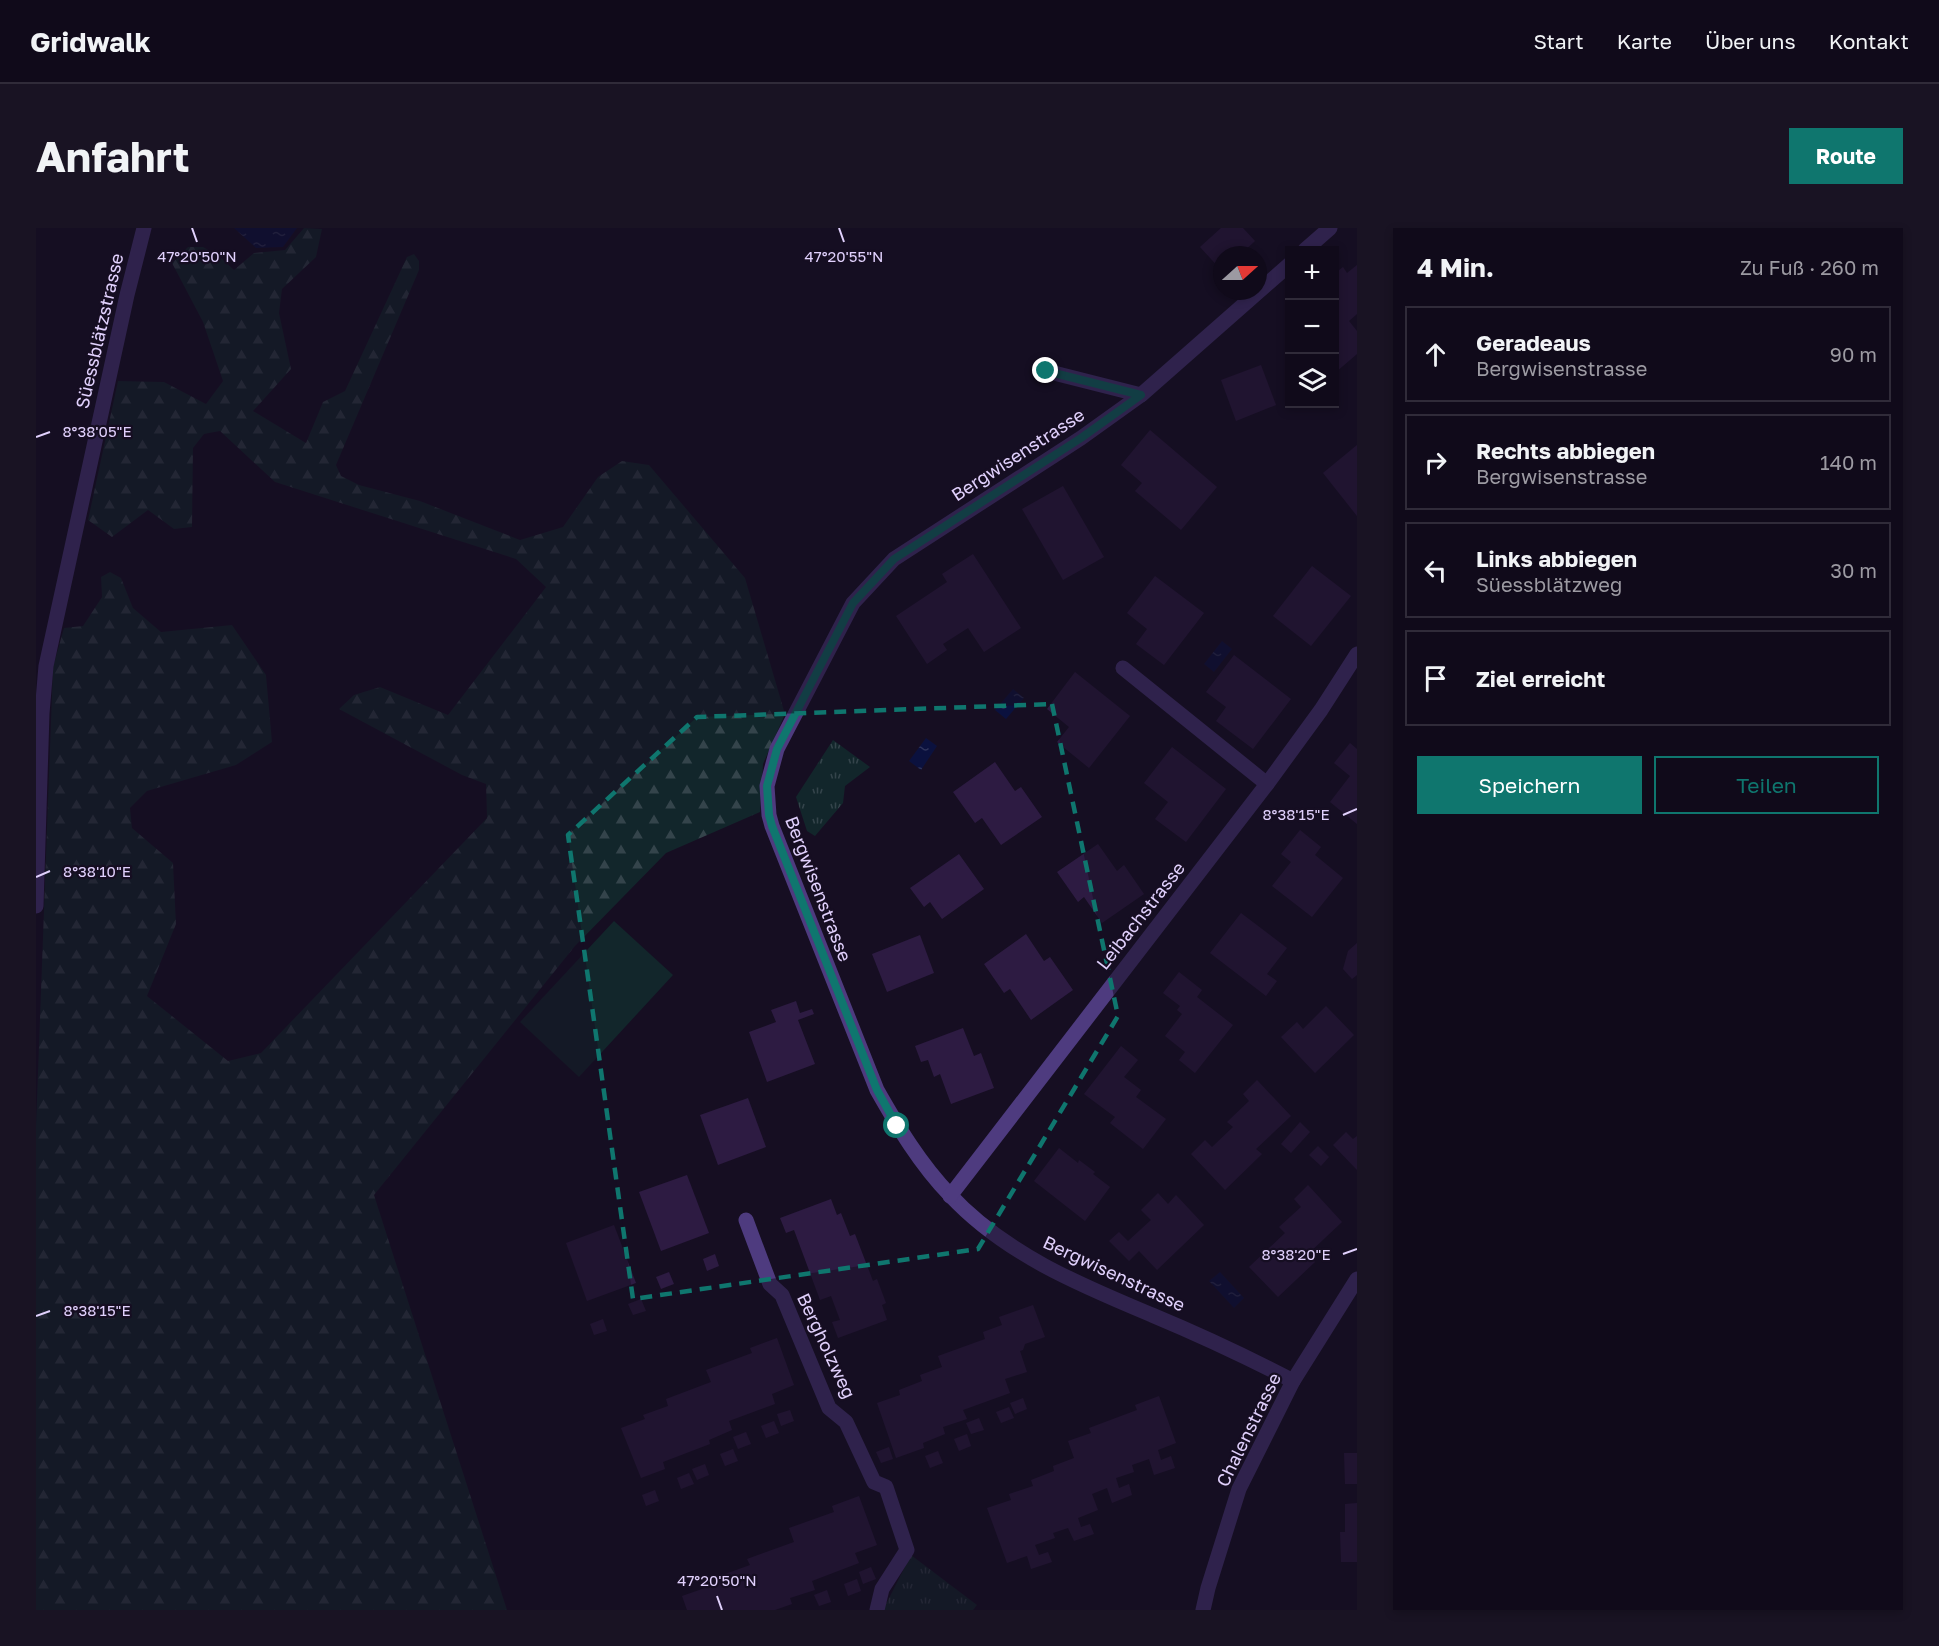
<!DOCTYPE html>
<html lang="de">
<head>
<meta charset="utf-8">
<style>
  body { margin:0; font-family:"Golos Text",sans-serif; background:#191323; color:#f1f3f6 }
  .controls { position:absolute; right:18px; top:18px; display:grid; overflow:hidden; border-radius:0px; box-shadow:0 3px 9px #0003 }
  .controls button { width:54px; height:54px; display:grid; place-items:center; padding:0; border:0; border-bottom:2px solid #302b39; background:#100a1a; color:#f1f3f6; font:30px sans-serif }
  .compass { position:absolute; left:1177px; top:18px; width:54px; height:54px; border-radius:50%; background:#100a1a; box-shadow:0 3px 9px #0003; rotate:69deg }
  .stop { position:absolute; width:18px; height:18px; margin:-14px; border:4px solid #0f766e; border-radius:50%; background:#fff }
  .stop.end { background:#0f766e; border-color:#fff; box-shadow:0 2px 6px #0008 }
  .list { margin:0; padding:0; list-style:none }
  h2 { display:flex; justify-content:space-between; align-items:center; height:78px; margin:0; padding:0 24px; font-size:26px }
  h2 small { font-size:20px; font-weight:400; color:#9c9aa2 }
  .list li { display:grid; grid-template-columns:39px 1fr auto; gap:18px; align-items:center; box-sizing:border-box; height:96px; margin:0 12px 12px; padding:0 12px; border:2px solid #302b39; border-radius:0px }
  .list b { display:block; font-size:22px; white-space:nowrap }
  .list p { margin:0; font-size:20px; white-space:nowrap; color:#9c9aa2 }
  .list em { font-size:20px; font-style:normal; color:#9c9aa2 }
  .actions { display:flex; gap:12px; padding:18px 24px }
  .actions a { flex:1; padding:14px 0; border:2px solid #0f766e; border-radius:0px; text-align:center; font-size:21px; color:#0f766e }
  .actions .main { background:#0f766e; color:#fff }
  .icon { flex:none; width:33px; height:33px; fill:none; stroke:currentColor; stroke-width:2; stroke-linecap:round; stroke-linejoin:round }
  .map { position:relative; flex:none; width:1321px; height:1382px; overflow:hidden; border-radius:0px }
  header { display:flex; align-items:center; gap:36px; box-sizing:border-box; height:84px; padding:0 30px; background:#100a1a; border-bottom:2px solid #302b39 }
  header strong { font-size:28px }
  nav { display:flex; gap:33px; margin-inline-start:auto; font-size:21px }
  .intro { display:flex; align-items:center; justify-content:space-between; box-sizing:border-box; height:144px; padding:0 36px }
  h1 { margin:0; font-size:42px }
  .button { padding:15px 27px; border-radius:0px; background:#0f766e; color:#fff; font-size:21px; font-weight:700 }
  main { display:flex; gap:36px; padding:0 36px }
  aside { flex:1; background:#100a1a; border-radius:0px; box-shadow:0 3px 9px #0003 }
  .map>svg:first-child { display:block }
  .forest { fill:url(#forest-firs) }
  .park { fill:url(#park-tufts) }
  .garden { fill:#12262b }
  .water { fill:url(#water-ripples) }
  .building { fill:#2d1b42 }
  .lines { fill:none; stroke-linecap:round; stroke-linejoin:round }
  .lane { stroke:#4e3b7f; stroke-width:15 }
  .street { stroke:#4e3b7f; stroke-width:15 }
  .route { stroke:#0f766e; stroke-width:8 }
  .marked { fill:none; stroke:#0f766e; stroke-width:4.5; stroke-dasharray:12 8; stroke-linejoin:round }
  .ticks { fill:none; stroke:#e1d1fd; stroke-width:2 }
  .labels { text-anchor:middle; stroke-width:4.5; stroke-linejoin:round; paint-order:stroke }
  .street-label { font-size:18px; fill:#e1d1fd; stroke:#160e22 }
  .ticks-label { font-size:15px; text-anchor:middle; fill:#e1d1fd; stroke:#160e22; stroke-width:4.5; stroke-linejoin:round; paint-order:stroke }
</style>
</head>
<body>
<header>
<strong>Gridwalk</strong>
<nav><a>Start</a><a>Karte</a><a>Über uns</a><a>Kontakt</a></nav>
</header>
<div class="intro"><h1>Anfahrt</h1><a class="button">Route</a></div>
<main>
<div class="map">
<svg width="1321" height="1382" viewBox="0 0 1321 1382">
  <defs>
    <pattern id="forest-firs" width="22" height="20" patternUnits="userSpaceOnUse" patternTransform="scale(1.5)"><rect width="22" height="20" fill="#12262b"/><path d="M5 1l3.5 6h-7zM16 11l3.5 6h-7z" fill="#34444b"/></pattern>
    <pattern id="park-tufts" width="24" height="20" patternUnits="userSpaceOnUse" patternTransform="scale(1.5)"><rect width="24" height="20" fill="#12262b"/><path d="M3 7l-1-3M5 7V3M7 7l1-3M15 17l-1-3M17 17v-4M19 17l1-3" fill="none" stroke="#34444b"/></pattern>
    <pattern id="water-ripples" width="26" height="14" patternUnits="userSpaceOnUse" patternTransform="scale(1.5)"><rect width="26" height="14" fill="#0b113e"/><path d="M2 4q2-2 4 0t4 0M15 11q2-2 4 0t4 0" fill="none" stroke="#2e335b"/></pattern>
  </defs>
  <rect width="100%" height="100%" fill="#160e22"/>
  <polygon class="forest" points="268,0 286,1 280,29 246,61 243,85 255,141 217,183 270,215 287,174 309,163 371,29 378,26 383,33 383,42 300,237 305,248 323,257 384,273 484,312 527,299 562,249 586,233 613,237 709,350 749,486 727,536 724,584 630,625 539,718 338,967 471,1382 0,1382 0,898 17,439 28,400 47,398 66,369 65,349 74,344 85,350 97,380 125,404 196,397 230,447 236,514 200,537 111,563 94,580 96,600 137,635 140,696 111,768 192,833 225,825 451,590 450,556 426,547 303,481 318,467 344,459 412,487 510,359 480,331 239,254 184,203 168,206 157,220 156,299 138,301 112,282 76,309 52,292 82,153 128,154 170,176 187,153 167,94 136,35 152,19 167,19 183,28 198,42 218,25 249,22"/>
  <g class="park">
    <polygon points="797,512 834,539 809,558 807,575 779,608 771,603 760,569"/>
    <polygon points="875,1327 941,1377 937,1382 847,1382"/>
  </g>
  <polygon class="garden" points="578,693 637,747 543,849 484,794"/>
  <g class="water">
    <polygon points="198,0 261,0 247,19 220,20"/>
    <polygon points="1186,413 1196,421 1178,444 1168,436"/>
    <polygon points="977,461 988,470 970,491 959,482"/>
    <polygon points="890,510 901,518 885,542 873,533"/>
    <polygon points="1184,1044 1208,1070 1198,1080 1173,1053"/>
  </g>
  <g class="building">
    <polygon points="1185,0 1207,0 1219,13 1204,27 1186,27 1186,43 1164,19"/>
    <polygon points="1321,37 1321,86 1313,93 1321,103 1321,126 1300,144 1298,46 1307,39 1311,45"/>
    <polygon points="1225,137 1240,177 1200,193 1185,152"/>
    <polygon points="1114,202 1181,259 1145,302 1099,263 1106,255 1085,237"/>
    <polygon points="1321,217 1321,288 1287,245"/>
    <polygon points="1027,258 1068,329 1027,352 986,281"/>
    <polygon points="937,326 985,400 948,424 932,400 907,416 911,422 891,436 860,388 911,354 906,346"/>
    <polygon points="1276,338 1315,368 1275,418 1237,388"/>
    <polygon points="1119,348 1168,385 1128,437 1100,416 1111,401 1091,385"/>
    <polygon points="1198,427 1255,471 1217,521 1180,493 1190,479 1170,464"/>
    <polygon points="1039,444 1094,488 1053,540 1021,514 1033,499 1011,481"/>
    <polygon points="1314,515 1321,521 1321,596 1294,574 1314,548 1298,535"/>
    <polygon points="1136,519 1190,561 1150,614 1119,591 1132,574 1108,555"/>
    <polygon points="959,534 979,563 985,559 1006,589 965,617 946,590 939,595 917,564"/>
    <polygon points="1264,602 1285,619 1279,627 1307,650 1276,689 1236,658 1255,634 1245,626"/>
    <polygon points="1062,616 1081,643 1088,637 1108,666 1066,695 1048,669 1042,674 1021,644"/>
    <polygon points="923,626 948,661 906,691 894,674 888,679 874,660"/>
    <polygon points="1205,685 1251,720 1231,746 1241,753 1230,768 1174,725"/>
    <polygon points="990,706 1008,733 1014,729 1037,762 995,792 974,761 968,765 948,736"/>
    <polygon points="884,707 898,745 851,764 836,726"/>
    <polygon points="1321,715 1321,747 1316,751 1307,741 1312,723"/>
    <polygon points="1143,744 1166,762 1161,769 1197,797 1159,845 1143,832 1149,824 1129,808 1146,786 1141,782 1144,778 1127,765"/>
    <polygon points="760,773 764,785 776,781 778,786 762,792 779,836 731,854 713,804 740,794 735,782"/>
    <polygon points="1290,778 1318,807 1279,845 1245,809 1261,794 1267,801"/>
    <polygon points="927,800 938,828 945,825 958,860 915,876 904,846 898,849 892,832 885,834 879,818"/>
    <polygon points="1085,818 1102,832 1088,849 1105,862 1100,869 1130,891 1107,921 1074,895 1079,889 1048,866"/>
    <polygon points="1221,852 1255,888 1220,921 1226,926 1189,962 1155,926 1169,912 1176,919 1197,899 1191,894 1213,873 1207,866"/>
    <polygon points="712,870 730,919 682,937 664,887"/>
    <polygon points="1264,894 1274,904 1255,925 1245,916"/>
    <polygon points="1310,904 1317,911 1321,908 1321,942 1297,917"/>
    <polygon points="1282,918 1293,929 1285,938 1273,927"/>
    <polygon points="1023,920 1042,935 1043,932 1059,944 1057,946 1074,959 1049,993 998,953"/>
    <polygon points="651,947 673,1005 625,1023 603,964"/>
    <polygon points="1272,957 1306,994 1272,1026 1279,1034 1242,1069 1213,1039 1249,1005 1243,999 1265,979 1258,971"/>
    <polygon points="1122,965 1132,976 1140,967 1168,997 1121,1042 1103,1023 1093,1033 1073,1013 1083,1004 1092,1013 1115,992 1105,982"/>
    <polygon points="795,971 801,987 805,985 814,1008 819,1006 837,1053 841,1051 850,1075 846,1077 851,1092 802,1110 796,1094 804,1092 795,1068 784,1072 758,1002 750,1005 744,990"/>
    <polygon points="578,997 600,1055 551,1073 530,1015"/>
    <polygon points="679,1026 683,1038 671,1043 667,1031"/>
    <polygon points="633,1044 638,1056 625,1061 620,1049"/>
    <polygon points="605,1071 610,1083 597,1087 592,1076"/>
    <polygon points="997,1077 1009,1109 989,1116 987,1122 984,1123 991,1144 969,1151 974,1165 927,1182 931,1191 907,1199 909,1206 887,1215 888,1220 860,1230 841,1175 864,1167 863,1162 886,1153 884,1147 906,1139 902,1128 949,1111 947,1104 966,1097 963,1089"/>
    <polygon points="567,1091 571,1103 558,1107 554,1096"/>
    <polygon points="741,1110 758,1157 736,1166 739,1176 693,1193 696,1202 673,1212 674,1216 627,1234 629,1241 605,1250 585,1200 609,1191 607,1187 632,1178 630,1171 675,1154 670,1142 716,1125 714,1120"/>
    <polygon points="1123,1168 1140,1215 1122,1222 1125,1232 1135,1228 1139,1240 1118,1247 1113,1231 1096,1237 1098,1244 1080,1250 1083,1260 1093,1256 1096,1267 1076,1275 1071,1260 1056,1266 1062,1282 1042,1290 1045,1299 1054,1296 1058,1306 1038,1313 1032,1300 1017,1305 1019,1310 999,1317 1003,1327 1012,1324 1016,1334 995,1341 991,1328 971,1335 951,1280 975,1272 973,1266 997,1258 995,1252 1018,1243 1017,1238 1038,1230 1032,1213 1055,1205 1053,1200 1101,1182 1099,1177"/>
    <polygon points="987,1170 991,1181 979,1186 974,1175"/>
    <polygon points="973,1179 978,1190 965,1195 960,1184"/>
    <polygon points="754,1182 758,1193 745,1198 741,1186"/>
    <polygon points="943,1190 948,1202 935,1206 930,1195"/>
    <polygon points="738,1193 743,1205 730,1210 725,1198"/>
    <polygon points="710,1204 715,1216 702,1221 697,1209"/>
    <polygon points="931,1206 935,1218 923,1223 918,1211"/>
    <polygon points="853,1219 857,1231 845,1235 840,1224"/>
    <polygon points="697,1221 702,1233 689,1238 684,1226"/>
    <polygon points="902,1223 907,1235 894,1240 889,1228"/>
    <polygon points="1308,1225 1321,1225 1321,1256 1309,1256"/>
    <polygon points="669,1236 673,1247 661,1252 656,1241"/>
    <polygon points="653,1245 658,1256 645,1261 641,1250"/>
    <polygon points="619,1262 623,1273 610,1278 606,1267"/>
    <polygon points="823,1268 841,1317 819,1325 823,1335 776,1353 779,1362 754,1370 756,1376 739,1382 651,1382 646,1368 669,1360 667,1354 714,1337 711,1331 758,1314 753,1300 798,1284 796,1278"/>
    <polygon points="1321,1275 1321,1334 1305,1334 1304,1304 1309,1304 1309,1276"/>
    <polygon points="835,1339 840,1351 827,1356 823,1344"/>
    <polygon points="821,1351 825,1363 812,1368 808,1356"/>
    <polygon points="791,1362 795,1374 783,1378 778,1367"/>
  </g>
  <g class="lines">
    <g class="lane">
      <polyline points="1010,143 1105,167"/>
      <polyline points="1087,440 1231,556"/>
      <polyline points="0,678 6,485 10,438 91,67 108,0"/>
    </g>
    <g class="street">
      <polyline points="1269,22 1294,0"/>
      <path d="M1254 36 1105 167 1045 210 858 331 817 375 741 521 731 558 733 587 736 598 841 862C862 899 884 936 914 967 969 1026 1044 1057 1116 1087 1164 1107 1211 1129 1257 1153"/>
      <polyline points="914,968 1231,556 1285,482 1321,426"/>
      <polyline points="710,992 734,1056 746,1067 793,1180 810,1194 838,1254 850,1259 871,1322 846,1361 841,1382"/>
      <polyline points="1167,1382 1172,1360 1203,1261 1257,1153 1321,1051"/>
    </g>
  </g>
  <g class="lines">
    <polyline class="route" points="861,898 841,862 736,598 733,587 731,558 741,521 817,375 858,331 1045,210 1105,167 1010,143"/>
  </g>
  <path d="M0 0H1321V1382H0ZM1016 476 1082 788 942 1021 597 1071 532 607 661 489Z" fill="#160e22" fill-opacity=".55" fill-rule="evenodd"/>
  <path class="marked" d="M1016 476 1082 788 942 1021 597 1071 532 607 661 489Z"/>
  <path class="ticks" d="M156 0 161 14M803 0 808 14M0 209 14 204M1307 587 1321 581M0 649 14 643M1307 1026 1321 1021M0 1088 14 1083M681 1368 686 1382"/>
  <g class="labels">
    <g class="street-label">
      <text transform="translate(64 103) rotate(-77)" y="6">Süessblätzstrasse</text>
      <text transform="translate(982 227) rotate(-33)" y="6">Bergwisenstrasse</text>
      <text transform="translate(782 661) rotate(69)" y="6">Bergwisenstrasse</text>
      <text transform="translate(1105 688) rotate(-52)" y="6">Leibachstrasse</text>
      <text transform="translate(1078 1046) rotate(25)" y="6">Bergwisenstrasse</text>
      <text transform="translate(790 1118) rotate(65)" y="6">Bergholzweg</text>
      <text transform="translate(1213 1202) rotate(-64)" y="6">Chalenstrasse</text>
    </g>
  </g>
  <g class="ticks-label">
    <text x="161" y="34">47°20'50"N</text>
    <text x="808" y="34">47°20'55"N</text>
    <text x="61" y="209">8°38'05"E</text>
    <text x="1260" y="592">8°38'15"E</text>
    <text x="61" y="649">8°38'10"E</text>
    <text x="1260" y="1032">8°38'20"E</text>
    <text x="61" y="1088">8°38'15"E</text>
    <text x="681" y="1358">47°20'50"N</text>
  </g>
</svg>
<div class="controls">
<button>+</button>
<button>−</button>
<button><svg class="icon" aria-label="layers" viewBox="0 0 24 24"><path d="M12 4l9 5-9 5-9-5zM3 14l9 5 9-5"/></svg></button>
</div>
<svg class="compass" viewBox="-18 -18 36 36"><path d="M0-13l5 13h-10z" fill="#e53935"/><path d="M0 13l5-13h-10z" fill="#9c9aa2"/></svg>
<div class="stop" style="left:861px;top:898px"></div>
<div class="stop end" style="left:1010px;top:143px"></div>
</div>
<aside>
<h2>4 Min.<small>Zu Fuß · 260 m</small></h2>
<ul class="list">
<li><svg class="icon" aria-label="ahead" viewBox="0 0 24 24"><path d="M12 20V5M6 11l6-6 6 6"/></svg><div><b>Geradeaus</b><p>Bergwisenstrasse</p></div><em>90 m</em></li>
<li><svg class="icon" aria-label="right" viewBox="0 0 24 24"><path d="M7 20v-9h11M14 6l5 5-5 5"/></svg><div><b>Rechts abbiegen</b><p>Bergwisenstrasse</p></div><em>140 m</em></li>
<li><svg class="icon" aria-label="left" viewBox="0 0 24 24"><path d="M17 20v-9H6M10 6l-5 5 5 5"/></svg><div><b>Links abbiegen</b><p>Süessblätzweg</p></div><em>30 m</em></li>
<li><svg class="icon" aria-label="arrive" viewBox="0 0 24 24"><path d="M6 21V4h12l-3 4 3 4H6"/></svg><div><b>Ziel erreicht</b></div></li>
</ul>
<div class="actions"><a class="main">Speichern</a><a>Teilen</a></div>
</aside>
</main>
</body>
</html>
